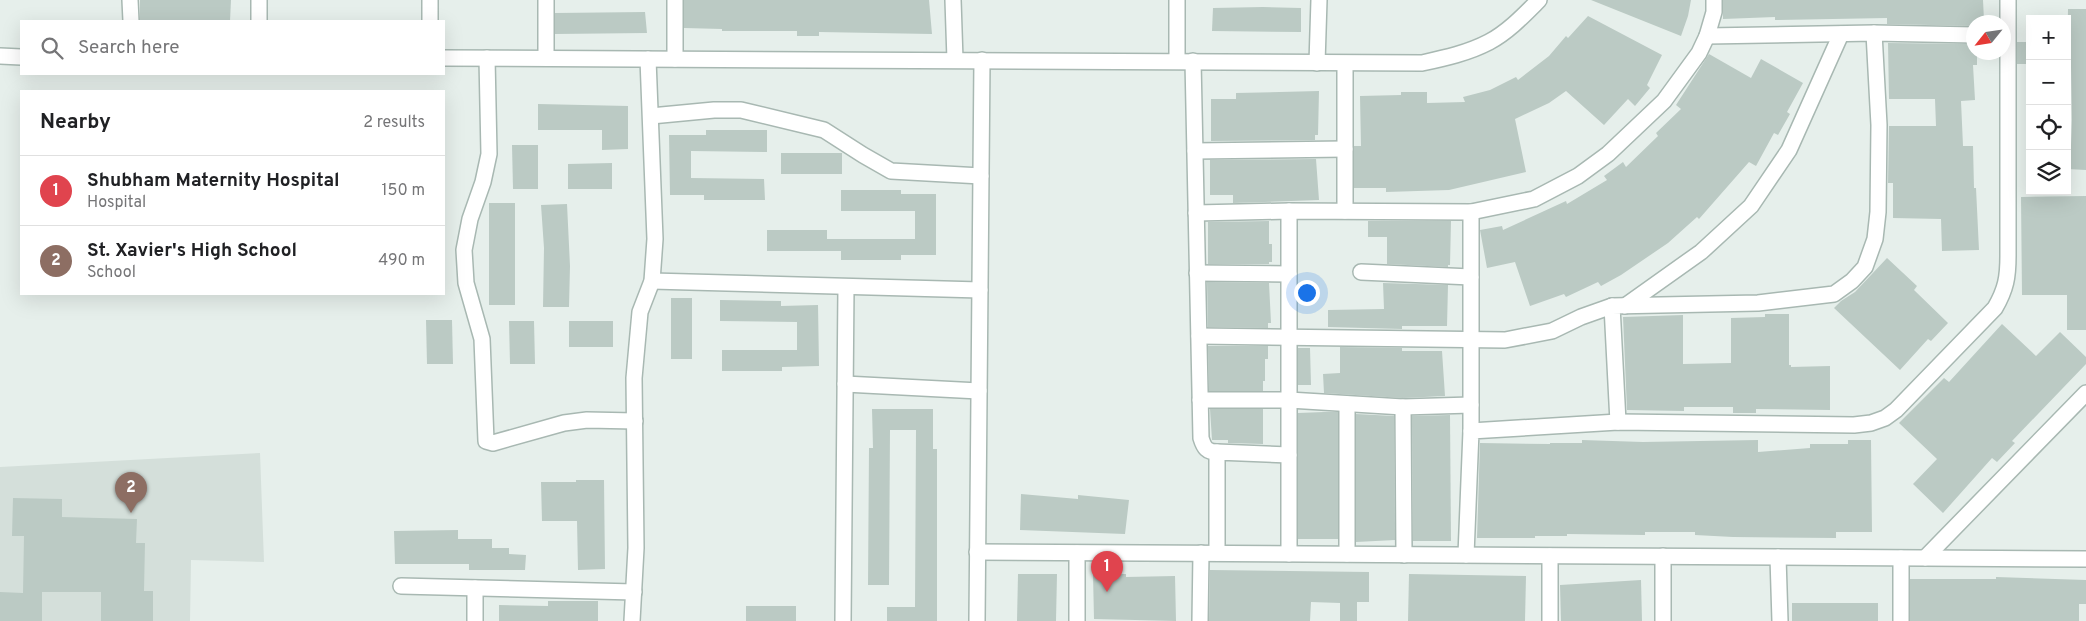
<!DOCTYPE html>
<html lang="en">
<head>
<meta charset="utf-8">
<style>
  body { margin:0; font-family:Overpass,sans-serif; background:#f2f2f2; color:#202124 }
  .controls { position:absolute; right:15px; top:15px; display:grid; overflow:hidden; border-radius:0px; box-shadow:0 5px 20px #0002 }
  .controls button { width:45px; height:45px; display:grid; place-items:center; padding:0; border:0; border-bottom:1px solid #e0e0e0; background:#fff; color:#202124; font:25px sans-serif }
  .compass { position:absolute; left:1966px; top:15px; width:45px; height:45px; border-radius:50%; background:#fff; box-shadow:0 5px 20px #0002; rotate:240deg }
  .you { position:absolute; left:1306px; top:292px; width:18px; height:18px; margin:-12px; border:4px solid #fff; border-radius:50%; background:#1a73e8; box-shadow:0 0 0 8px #1a73e833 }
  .badge { display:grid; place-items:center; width:32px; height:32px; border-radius:50%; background:#0f766e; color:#fff; font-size:16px; font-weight:700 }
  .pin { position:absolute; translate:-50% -41px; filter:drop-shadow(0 1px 2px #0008) }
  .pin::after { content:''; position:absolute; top:26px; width:18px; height:15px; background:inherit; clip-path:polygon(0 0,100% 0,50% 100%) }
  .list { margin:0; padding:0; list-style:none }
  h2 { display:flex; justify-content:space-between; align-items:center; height:65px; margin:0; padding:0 20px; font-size:21px }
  h2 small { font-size:16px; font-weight:400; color:#757577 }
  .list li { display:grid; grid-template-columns:32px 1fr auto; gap:15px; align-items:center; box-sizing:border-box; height:70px; padding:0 20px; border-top:1px solid #e0e0e0 }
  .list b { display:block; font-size:19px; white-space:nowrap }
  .list p { margin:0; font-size:16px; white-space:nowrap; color:#757577 }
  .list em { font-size:16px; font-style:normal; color:#757577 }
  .icon { flex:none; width:28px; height:28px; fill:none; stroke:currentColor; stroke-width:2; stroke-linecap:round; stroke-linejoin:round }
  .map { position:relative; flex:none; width:2086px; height:621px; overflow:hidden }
  .search { position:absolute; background:#fff; box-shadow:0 5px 20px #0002; left:20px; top:20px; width:425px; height:55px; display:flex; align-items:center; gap:12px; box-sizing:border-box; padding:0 18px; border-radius:0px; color:#757577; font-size:19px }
  .panel { position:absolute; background:#fff; box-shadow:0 5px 20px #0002; left:20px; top:90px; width:425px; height:205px; border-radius:0px }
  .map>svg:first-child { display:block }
  .built { fill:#d4dfda }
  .building { fill:#bbcac4 }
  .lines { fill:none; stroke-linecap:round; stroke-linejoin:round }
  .minor-casing { stroke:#a8b8b2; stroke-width:18 }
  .minor { stroke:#fff; stroke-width:15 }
</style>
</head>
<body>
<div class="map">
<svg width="2086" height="621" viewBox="0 0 2086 621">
  <rect width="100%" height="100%" fill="#e6efeb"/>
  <polygon class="built" points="260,453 264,562 191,560 190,621 0,621 0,467"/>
  <g class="building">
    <polygon points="140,0 231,0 230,21 140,21"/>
    <polygon points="684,0 929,0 932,34 819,32 819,36 797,36 797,31 722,31 722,29 684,28"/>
    <polygon points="1591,0 1691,0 1688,16 1681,36"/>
    <polygon points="1723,0 1983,0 1984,20 1974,20 1974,26 1887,24 1887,18 1775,20 1775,17 1723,19"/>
    <polygon points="1263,7 1301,8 1301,32 1212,31 1213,8"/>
    <polygon points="2068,9 2086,9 2086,170 2067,169 2068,145 2071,145 2072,120 2071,67 2067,67"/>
    <polygon points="645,12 647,33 555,34 555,13"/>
    <polygon points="1588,16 1662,55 1647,85 1650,88 1635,106 1628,99 1604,125 1566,91 1549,103 1515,119 1526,172 1449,190 1386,192 1386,188 1354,188 1354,146 1361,146 1360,96 1401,95 1401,92 1427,92 1427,103 1465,102 1463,97 1490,90 1516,77 1518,80 1549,56 1566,36 1568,38"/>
    <rect x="2017" y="42" width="13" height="22"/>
    <polygon points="1888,43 1974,44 1974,52 1977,52 1977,65 1973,65 1975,100 1961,101 1963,146 1973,146 1974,188 1976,188 1979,250 1942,251 1941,219 1893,218 1893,183 1888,183 1889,126 1936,126 1935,99 1889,99"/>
    <polygon points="1709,54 1751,78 1761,59 1803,83 1787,112 1790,114 1778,135 1774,133 1756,166 1749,162 1699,219 1697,217 1668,243 1621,275 1601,286 1598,282 1566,297 1564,294 1530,306 1515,262 1487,268 1480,230 1502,226 1503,230 1566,201 1567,204 1607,180 1604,176 1623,162 1626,167 1658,136 1656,133 1681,109 1676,105"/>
    <polygon points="1319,91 1318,135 1315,135 1315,140 1211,141 1211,99 1236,99 1236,93"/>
    <polygon points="538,104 628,106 628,149 602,150 602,130 538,130"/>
    <polygon points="706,130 767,130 767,152 691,151 691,178 764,179 765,200 704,200 704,195 670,195 669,135 706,135"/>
    <polygon points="512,145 538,145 538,189 513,189"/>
    <rect x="781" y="153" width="61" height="21"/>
    <polygon points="1316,159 1319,200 1233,203 1233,195 1210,195 1210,160"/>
    <polygon points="612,163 612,189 568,189 568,164"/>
    <polygon points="841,190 901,190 901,194 936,194 936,255 901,255 901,260 841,260 841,251 767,251 767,230 827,230 827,239 915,239 915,211 841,211"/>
    <polygon points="2086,196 2086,330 2067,330 2067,295 2022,295 2021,197"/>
    <rect x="489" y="203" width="26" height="102"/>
    <polygon points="567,204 570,266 569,307 543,307 544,248 541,205"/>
    <polygon points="1269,221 1269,244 1272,244 1272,262 1269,262 1269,264 1208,264 1208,222"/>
    <polygon points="1368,221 1451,221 1450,265 1448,265 1448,267 1387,264 1387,237 1368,237"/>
    <polygon points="1887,258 1917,286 1914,290 1948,323 1931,341 1928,339 1900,370 1834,308 1841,301 1855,292"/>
    <polygon points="1207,282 1269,283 1271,323 1268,323 1268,328 1208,327"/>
    <polygon points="1383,283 1448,285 1447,326 1402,326 1402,329 1328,327 1328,310 1384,309"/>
    <rect x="671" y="298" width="21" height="61"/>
    <polygon points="720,300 781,301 781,306 818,305 819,366 782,367 782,371 722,371 722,350 797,350 797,322 720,321"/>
    <polygon points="1765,314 1789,314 1789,365 1791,365 1791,367 1830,366 1830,410 1756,409 1756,413 1733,413 1733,407 1684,407 1684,411 1627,410 1623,317 1683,315 1683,364 1731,363 1731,318 1765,317"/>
    <polygon points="426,320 452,320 453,364 427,364"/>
    <polygon points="509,321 534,321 535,364 510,364"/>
    <rect x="569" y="321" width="44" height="26"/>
    <polygon points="2002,324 2036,356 2060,332 2086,357 2086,364 2012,441 2015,443 1997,462 1992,458 1943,513 1913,484 1937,459 1899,423 1944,378 1949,382"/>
    <polygon points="1208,346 1268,346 1268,359 1265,359 1265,381 1263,381 1263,391 1209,391"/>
    <polygon points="1340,347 1402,348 1402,351 1442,351 1445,396 1403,398 1324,393 1323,374 1340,373"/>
    <polygon points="1298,348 1310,348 1311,385 1298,385"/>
    <polygon points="872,409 933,409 933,449 937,449 937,621 887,621 887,607 915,607 916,430 890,430 889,585 868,585 869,448 873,448"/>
    <polygon points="1210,409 1263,409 1263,444 1228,443 1228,440 1212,440"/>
    <polygon points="1324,412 1338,412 1338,539 1298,539 1298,413"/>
    <polygon points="1356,414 1394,416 1395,540 1356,542"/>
    <polygon points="1450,415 1451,541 1413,541 1412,416"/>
    <polygon points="1582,440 1643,442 1758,440 1758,452 1810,448 1810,444 1848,444 1848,440 1871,440 1872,532 1836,532 1836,538 1733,537 1695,535 1695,532 1645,532 1645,535 1567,534 1567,536 1535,536 1535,538 1477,538 1480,443 1550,444 1550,443 1582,443"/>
    <polygon points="576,480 604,480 605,569 578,570 577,521 542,521 541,482 576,482"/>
    <polygon points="1021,494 1078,499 1078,495 1129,500 1125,534 1020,530"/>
    <polygon points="13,498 62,499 62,517 137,519 136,543 145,543 144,591 153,591 153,621 101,621 101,592 42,592 42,621 0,621 0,592 23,593 24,536 12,536"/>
    <polygon points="458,530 458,539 492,539 492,548 509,548 509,554 526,555 525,570 469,570 469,564 395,564 394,531"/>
    <polygon points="1210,570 1369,572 1369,602 1357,602 1357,621 1340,621 1340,603 1311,602 1310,621 1209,621"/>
    <polygon points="1018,574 1057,574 1056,621 1017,621"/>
    <polygon points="1093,574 1126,574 1126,577 1175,576 1176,621 1094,619"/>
    <polygon points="1409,574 1526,576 1525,621 1408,621"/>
    <polygon points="1996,577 2086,580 2086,604 2079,604 2079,621 1910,621 1910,579 1996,579"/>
    <polygon points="1641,580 1642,621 1561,621 1560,585"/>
    <polygon points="548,601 598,601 598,621 499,621 499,605 548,606"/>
    <rect x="1792" y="603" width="86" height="18"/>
    <rect x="746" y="606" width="50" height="15"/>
  </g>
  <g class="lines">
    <g class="minor-casing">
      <g id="minor">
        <polyline points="130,0 131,21"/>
        <polyline points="259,0 259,21"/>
        <polyline points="430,0 430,21"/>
        <polyline points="546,0 546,58"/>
        <polyline points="675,0 675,59"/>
        <polyline points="953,0 955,60"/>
        <polyline points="1707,36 1874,33 1974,35"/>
        <polyline points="0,56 21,57"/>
        <path d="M444 58 1422 63C1445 58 1468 53 1489 42 1508 32 1524 15 1539 0"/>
        <polyline points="487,58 489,154 483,182 470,219 464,250 466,283 482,339 486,441 493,443 564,423 587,420 635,421"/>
        <polyline points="1177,61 1177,0"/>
        <path d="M1193 61 1201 438C1204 448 1207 452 1217 452"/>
        <polyline points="1317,63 1319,0"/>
        <polyline points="651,116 714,110 741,110 824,130 863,155 891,171 981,176"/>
        <polyline points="1195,151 1345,149"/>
        <polyline points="1345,211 1345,64"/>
        <polyline points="1196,213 1289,211 1471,212 1534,199 1578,176 1608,154 1664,101 1699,53 1707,36 1714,12 1714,0"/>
        <polyline points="1361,272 1471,277"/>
        <polyline points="1197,273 1289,274"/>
        <polyline points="652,281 980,290"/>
        <polyline points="1625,306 1701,252 1751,206 1789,150 1841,34"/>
        <polyline points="1199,336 1505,340 1552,331 1581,317 1612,306"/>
        <polyline points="845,384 979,391"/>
        <polyline points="1200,400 1289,400 1403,407 1471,405"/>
        <polyline points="1403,407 1404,555"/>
        <polyline points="1618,422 1612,306 1758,303 1834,294 1852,281 1865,267 1875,239 1878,212 1879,125 1874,33"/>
        <polyline points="1471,431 1471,212"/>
        <polyline points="977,552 2086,559"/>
        <polyline points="1077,553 1077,621"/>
        <polyline points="1217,553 1217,452 1289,455"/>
        <polyline points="1289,554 1289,211"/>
        <polyline points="1347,554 1347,404"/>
        <path d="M1466 555 1471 431 1618 422 1854 425 1871 423 1885 418 1896 410 1995 308C2006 289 2008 277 2008 256V0"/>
        <polyline points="1663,556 1663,621"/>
        <polyline points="1778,557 1780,621"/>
        <polyline points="1925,558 2086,393"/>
        <polyline points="401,586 634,592"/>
        <polyline points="475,588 475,621"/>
        <polyline points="632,621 636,548 634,378 640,312 652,281 655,239 648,59"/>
        <polyline points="843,621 846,287"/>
        <polyline points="977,621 982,60"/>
        <polyline points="1200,621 1201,553"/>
        <polyline points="1550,621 1550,556"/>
        <polyline points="1901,621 1901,558"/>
      </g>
    </g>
    <use href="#minor" class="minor"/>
  </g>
</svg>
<div class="controls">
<button>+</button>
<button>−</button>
<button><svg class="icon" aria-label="locate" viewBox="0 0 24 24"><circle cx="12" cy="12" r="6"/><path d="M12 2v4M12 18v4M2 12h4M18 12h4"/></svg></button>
<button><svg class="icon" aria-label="layers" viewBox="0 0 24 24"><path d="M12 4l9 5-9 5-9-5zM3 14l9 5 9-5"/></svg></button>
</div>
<svg class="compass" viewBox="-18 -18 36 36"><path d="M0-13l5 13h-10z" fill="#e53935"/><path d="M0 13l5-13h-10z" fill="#757577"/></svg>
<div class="you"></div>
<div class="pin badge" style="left:1107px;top:592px;background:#e0444e">1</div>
<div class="pin badge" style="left:131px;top:513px;background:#8d6e63">2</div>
<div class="search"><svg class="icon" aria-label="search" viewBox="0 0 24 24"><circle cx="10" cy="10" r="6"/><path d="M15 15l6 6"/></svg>Search here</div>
<section class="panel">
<h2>Nearby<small>2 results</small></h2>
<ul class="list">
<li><span class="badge" style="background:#e0444e">1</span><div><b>Shubham Maternity Hospital</b><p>Hospital</p></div><em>150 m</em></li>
<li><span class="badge" style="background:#8d6e63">2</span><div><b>St. Xavier's High School</b><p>School</p></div><em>490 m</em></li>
</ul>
</section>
</div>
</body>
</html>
